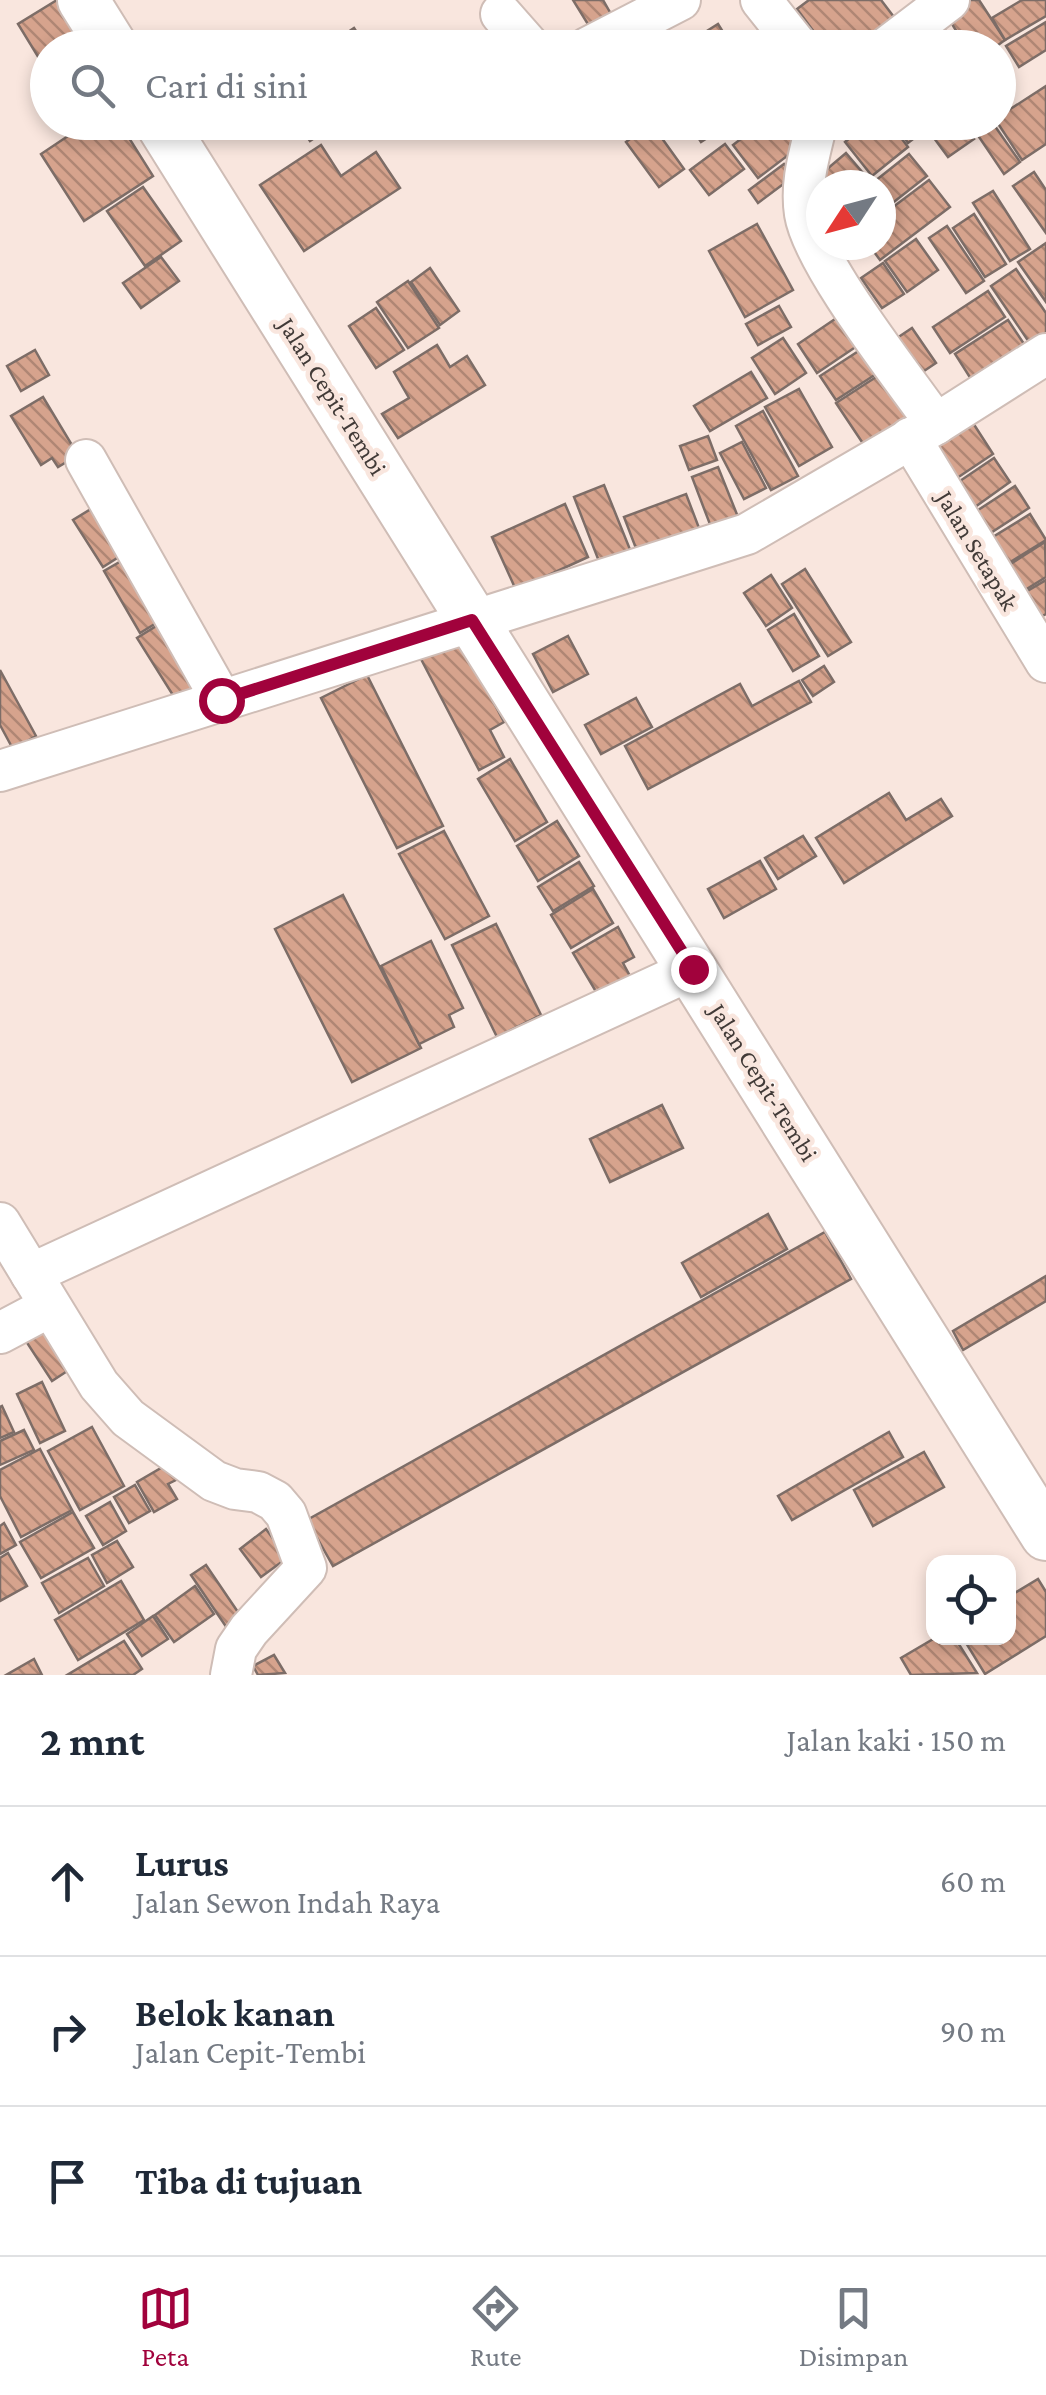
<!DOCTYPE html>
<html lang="id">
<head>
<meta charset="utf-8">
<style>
  body { margin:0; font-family:"Crimson Pro",serif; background:#f6f6f7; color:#1f2937 }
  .controls { position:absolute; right:30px; bottom:30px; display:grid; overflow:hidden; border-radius:20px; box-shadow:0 5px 15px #0003 }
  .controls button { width:90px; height:90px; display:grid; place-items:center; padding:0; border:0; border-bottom:2px solid #e0e1e3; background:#fff; color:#1f2937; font:50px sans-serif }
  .compass { position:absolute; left:806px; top:170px; width:90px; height:90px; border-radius:50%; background:#fff; box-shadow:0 5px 15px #0003; rotate:234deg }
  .stop { position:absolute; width:30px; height:30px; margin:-22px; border:8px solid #a1023c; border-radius:50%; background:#fff }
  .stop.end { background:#a1023c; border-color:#fff; box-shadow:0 2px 10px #0008 }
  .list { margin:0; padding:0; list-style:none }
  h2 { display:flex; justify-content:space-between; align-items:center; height:130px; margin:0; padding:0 40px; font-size:42px }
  h2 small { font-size:32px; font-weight:400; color:#747a83 }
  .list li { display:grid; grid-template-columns:65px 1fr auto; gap:30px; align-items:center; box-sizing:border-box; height:150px; padding:0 40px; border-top:2px solid #e0e1e3 }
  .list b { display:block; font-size:38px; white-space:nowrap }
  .list p { margin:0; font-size:32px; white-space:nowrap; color:#747a83 }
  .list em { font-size:32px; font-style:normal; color:#747a83 }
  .icon { flex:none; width:55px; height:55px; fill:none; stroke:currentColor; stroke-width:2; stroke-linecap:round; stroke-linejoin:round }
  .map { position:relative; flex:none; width:1046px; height:1675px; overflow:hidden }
  .search { position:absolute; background:#fff; box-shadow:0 5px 15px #0003; left:30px; right:30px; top:30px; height:110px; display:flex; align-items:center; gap:25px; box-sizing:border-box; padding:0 35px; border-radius:55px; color:#747a83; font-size:38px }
  .sheet { height:580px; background:#fff }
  nav { display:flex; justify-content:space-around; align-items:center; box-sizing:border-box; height:140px; border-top:2px solid #e0e1e3; background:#fff; font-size:28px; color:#747a83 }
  nav a { display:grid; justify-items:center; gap:5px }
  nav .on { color:#a1023c }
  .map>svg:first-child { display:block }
  .building { fill:url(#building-back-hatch); stroke:#7d6d67; stroke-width:2.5 }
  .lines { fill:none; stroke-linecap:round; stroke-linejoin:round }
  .minor-casing { stroke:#cfbdb6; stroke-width:44 }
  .major-casing { stroke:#cfbdb6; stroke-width:54 }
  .minor { stroke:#fff; stroke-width:40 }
  .major { stroke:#fff; stroke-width:50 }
  .route { stroke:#a1023c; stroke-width:12 }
  .labels { text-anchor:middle; stroke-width:9; stroke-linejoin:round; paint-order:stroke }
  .street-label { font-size:25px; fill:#413a37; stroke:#f9e6de }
</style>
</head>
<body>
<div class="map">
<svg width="1046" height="1675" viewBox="0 0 1046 1675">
  <defs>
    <pattern id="building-back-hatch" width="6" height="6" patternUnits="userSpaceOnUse" patternTransform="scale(2.5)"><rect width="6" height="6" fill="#d6a38d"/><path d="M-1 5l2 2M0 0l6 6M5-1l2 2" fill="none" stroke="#af8674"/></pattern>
  </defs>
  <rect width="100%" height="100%" fill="#f9e6de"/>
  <g class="building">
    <polygon points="57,0 85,48 48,48 48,73 18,24"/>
    <polygon points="573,0 603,0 615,21 594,34"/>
    <polygon points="809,0 881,0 897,21 862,48 826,48 797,9"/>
    <polygon points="966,0 979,0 1005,40 994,48 967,48 945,13"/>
    <polygon points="1022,0 1046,0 1046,16 1005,40 992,18"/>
    <polygon points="1046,22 1046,50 1019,67 1006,46"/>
    <polygon points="718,24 733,48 680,48"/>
    <polygon points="942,25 956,48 923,48 918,40"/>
    <polygon points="354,28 367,48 324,48"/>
    <polygon points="1046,86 1046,144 1022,160 997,122 998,117"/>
    <polygon points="89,122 119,122 153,176 84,221 41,154"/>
    <polygon points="297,122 338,122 310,141"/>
    <polygon points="688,122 729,122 730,123 701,142"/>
    <polygon points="763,122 801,122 812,137 758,178 733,145"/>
    <polygon points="869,122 889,122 908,147 872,176 845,142"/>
    <polygon points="893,122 935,122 908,143"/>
    <polygon points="946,122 962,122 974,139 948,157 931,134"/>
    <polygon points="980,122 992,122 1020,162 1004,174 973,128"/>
    <polygon points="651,123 684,169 659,187 626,142"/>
    <polygon points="725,144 744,169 709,195 690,170"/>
    <polygon points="321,145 341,176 376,152 400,188 304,251 260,185"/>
    <polygon points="846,153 869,180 862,185 807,186"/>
    <polygon points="909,154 927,176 881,212 881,185 870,185"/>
    <polygon points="784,164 794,176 758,203 749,190"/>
    <polygon points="1034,172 1046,190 1046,233 1013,186"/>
    <polygon points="929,180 950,207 880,260 869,245 881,245 881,216"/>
    <polygon points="143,187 181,241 145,266 107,211"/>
    <polygon points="993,191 1030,249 1010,261 973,203"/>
    <polygon points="974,214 1006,264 985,277 953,228"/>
    <polygon points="757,224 793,290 745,317 709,251"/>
    <polygon points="947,226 984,281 966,293 929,238"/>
    <polygon points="916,239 938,270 907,292 885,261"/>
    <polygon points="1046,243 1046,302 1018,262"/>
    <polygon points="161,257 179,281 141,308 123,283"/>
    <polygon points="883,263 904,294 882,308 861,278"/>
    <polygon points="430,268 459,311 440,325 411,282"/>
    <polygon points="1016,269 1046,313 1046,335 1031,345 991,286"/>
    <polygon points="408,281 439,328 408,348 377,302"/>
    <polygon points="988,291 1005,317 950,353 933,327"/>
    <polygon points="779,306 791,327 758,345 746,324"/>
    <polygon points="376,308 404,350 376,368 349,326"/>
    <polygon points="844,313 863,342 817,373 798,344"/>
    <polygon points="1008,320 1024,344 971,379 955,354"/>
    <polygon points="912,328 936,363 912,379 888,344"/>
    <polygon points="783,338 806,373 775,394 752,358"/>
    <polygon points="871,343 887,367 836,400 820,376"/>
    <polygon points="437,345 450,367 467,356 485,385 398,438 382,414 409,398 394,372"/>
    <polygon points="35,350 49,375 21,391 7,366"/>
    <polygon points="890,368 919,414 866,448 836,403"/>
    <polygon points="751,372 767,398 710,431 694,406"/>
    <polygon points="799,389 832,447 799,466 765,407"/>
    <polygon points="43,397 78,455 58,467 52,458 41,465 11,416"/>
    <polygon points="763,411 798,476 771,490 736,426"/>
    <polygon points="973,423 993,454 951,482 931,451"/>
    <polygon points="708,436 717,460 689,470 680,446"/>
    <polygon points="742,442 766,488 744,499 720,453"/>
    <polygon points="994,458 1010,482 968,512 951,487"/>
    <polygon points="718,467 738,517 711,527 692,477"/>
    <polygon points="604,485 631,552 600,564 574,497"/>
    <polygon points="1015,486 1029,508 986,536 972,514"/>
    <polygon points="686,494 699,528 637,551 624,517"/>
    <polygon points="99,504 128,551 103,567 73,520"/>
    <polygon points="565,504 588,557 516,590 492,537"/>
    <polygon points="1030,514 1046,540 1004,566 988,540"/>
    <polygon points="1045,542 1046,577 1025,590 1009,565"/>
    <polygon points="130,556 166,617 140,633 104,571"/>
    <polygon points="805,569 851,642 828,656 782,584"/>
    <polygon points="771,575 792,608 766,626 744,593"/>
    <polygon points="1046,580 1046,614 1040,617 1024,593"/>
    <polygon points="794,614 819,656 793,671 768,630"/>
    <polygon points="166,620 204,682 176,700 137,638"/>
    <polygon points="568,636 588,674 553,692 533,654"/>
    <polygon points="460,639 504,722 490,730 504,757 479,770 421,659"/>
    <polygon points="824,666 834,682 813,696 802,680"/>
    <polygon points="0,670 36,736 13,749 0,725"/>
    <polygon points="367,675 443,826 397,848 321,698"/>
    <polygon points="799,681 811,702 648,789 625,746 740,684 752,706"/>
    <polygon points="636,698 652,727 601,754 585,725"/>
    <polygon points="510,759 547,822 515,841 478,779"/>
    <polygon points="889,793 906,820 941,799 952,816 844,883 816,838"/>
    <polygon points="557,821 579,856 538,881 517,846"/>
    <polygon points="444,831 489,916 445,939 399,854"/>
    <polygon points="803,836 816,856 778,879 765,858"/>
    <polygon points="760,861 776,889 724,918 708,889"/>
    <polygon points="579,862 594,886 553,911 538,887"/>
    <polygon points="593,889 613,923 571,948 551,915"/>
    <polygon points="343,895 421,1048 352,1082 275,929"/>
    <polygon points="496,924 541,1015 497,1037 452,945"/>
    <polygon points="618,927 634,957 623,963 630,976 598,995 573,953"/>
    <polygon points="431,941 463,1008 449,1015 454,1027 419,1044 381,966"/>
    <polygon points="662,1105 683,1148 610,1182 590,1139"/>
    <polygon points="768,1214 787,1249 701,1297 682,1263"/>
    <polygon points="825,1232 851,1279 333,1566 307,1520"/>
    <polygon points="1046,1276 1046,1301 963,1350 953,1331"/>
    <polygon points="42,1319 78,1364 52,1381 20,1332"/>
    <polygon points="42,1382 65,1431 40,1443 17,1394"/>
    <polygon points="2,1406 14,1432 0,1438 0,1407"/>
    <polygon points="92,1427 124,1486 80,1510 48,1451"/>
    <polygon points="24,1430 34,1450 0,1465 0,1441"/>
    <polygon points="889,1432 903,1457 792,1520 778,1496"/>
    <polygon points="40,1449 72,1510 21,1537 0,1496 0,1470"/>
    <polygon points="924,1452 944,1487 873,1526 854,1490"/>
    <polygon points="173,1461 182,1477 168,1484 177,1499 154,1512 137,1482"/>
    <polygon points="135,1485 150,1511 129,1523 114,1497"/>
    <polygon points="110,1502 126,1531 103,1545 86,1516"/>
    <polygon points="73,1512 94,1548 41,1578 20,1542"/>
    <polygon points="4,1523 16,1545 0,1554 0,1526"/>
    <polygon points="266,1529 287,1558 261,1577 240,1549"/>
    <polygon points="117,1541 133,1567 107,1583 92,1555"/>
    <polygon points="8,1553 27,1586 0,1601 0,1558"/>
    <polygon points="88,1558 104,1586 59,1613 42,1583"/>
    <polygon points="206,1565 244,1621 229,1631 191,1575"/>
    <polygon points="1038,1579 1046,1592 1046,1636 985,1674 963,1638 1008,1638 1008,1597"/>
    <polygon points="121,1581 144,1620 78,1660 55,1620"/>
    <polygon points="195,1586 214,1614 174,1642 155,1615"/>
    <polygon points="153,1616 168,1639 142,1656 127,1634"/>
    <polygon points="935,1638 955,1638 977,1673 911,1675 901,1658"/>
    <polygon points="124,1641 142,1669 133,1675 67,1675"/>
    <polygon points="274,1655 285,1673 258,1675 253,1666"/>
    <polygon points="34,1659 42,1675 6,1675"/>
  </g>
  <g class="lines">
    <g class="minor-casing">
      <g id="minor">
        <polyline points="761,0 799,48"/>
        <polyline points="501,14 531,48"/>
        <polyline points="587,48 680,0"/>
        <polyline points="886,48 949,0"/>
        <path d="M817 122C810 153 800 182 805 214 813 264 904 378 936 424"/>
        <polyline points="910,438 1046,662"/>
        <polyline points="86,460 221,699"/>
        <polyline points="0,771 747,534 936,424 1046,354"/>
        <polyline points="0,1223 99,1385 128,1418 214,1481 235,1489 258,1492 275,1501 286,1514 306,1568 249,1630 236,1649 231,1675"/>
        <polyline points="31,1274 693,969"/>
        <polyline points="0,1333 49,1307"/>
      </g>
    </g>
    <g class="major-casing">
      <g id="major">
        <polyline points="83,0 113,48"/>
        <polyline points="160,122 1046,1535"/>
      </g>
    </g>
    <use href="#minor" class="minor"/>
    <use href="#major" class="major"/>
  </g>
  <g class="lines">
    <polyline class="route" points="221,700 472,620 693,969"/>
  </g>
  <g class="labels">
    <g class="street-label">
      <text transform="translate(333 396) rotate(58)" y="9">Jalan Cepit-Tembi</text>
      <text transform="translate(978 550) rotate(59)" y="9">Jalan Setapak</text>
      <text transform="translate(764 1082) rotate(58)" y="9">Jalan Cepit-Tembi</text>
    </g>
  </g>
</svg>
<div class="controls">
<button><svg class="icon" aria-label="locate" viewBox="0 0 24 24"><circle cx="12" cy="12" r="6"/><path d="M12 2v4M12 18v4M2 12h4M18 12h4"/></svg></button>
</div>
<svg class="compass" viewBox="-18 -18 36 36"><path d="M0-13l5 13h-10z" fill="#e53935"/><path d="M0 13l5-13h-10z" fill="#747a83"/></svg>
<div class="stop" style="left:221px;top:700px"></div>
<div class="stop end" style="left:693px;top:969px"></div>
<div class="search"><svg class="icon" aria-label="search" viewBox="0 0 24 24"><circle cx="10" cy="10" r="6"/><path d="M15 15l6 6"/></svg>Cari di sini</div>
</div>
<section class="sheet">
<h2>2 mnt<small>Jalan kaki · 150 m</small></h2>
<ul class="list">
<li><svg class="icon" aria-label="ahead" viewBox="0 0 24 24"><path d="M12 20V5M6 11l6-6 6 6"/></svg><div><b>Lurus</b><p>Jalan Sewon Indah Raya</p></div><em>60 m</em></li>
<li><svg class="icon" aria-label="right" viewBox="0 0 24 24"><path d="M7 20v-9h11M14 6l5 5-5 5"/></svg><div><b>Belok kanan</b><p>Jalan Cepit-Tembi</p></div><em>90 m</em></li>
<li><svg class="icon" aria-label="arrive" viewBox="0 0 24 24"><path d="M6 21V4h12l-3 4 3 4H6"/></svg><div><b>Tiba di tujuan</b></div></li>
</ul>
</section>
<nav>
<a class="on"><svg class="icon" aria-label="map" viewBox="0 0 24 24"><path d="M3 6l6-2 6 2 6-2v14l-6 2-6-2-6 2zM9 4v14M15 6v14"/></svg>Peta</a>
<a><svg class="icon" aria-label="directions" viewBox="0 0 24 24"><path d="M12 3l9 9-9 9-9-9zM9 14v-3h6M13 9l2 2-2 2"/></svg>Rute</a>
<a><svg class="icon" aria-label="saved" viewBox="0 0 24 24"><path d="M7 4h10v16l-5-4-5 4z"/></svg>Disimpan</a>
</nav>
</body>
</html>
